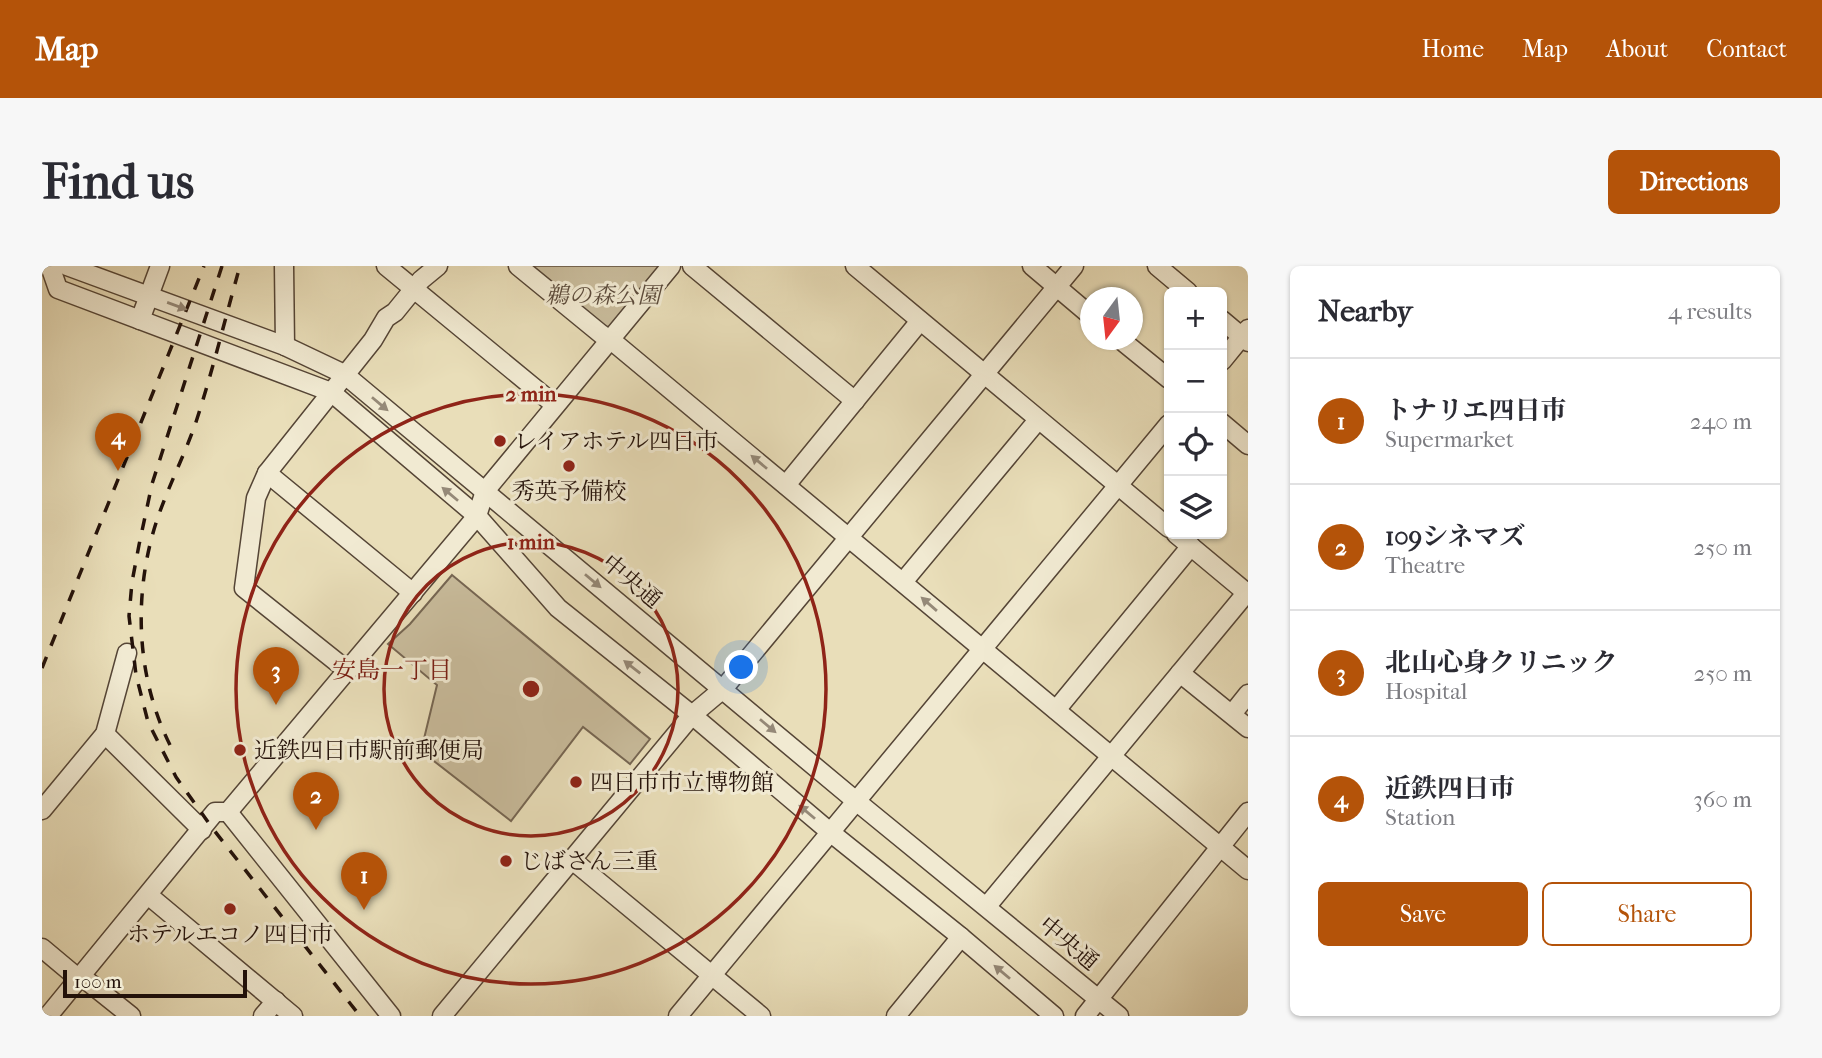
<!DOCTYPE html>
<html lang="en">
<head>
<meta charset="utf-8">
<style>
  body { margin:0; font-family:"IM FELL French Canon","Noto Serif JP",serif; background:#f7f7f7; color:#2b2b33 }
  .controls { position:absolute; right:21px; top:21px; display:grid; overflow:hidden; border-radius:10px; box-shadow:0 2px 5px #0004 }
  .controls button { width:63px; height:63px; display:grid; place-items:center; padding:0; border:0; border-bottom:2px solid #e1e1e2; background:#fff; color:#2b2b33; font:35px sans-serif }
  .compass { position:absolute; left:1038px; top:21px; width:63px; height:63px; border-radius:50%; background:#fff; box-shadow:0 2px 5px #0004; rotate:195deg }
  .scale { position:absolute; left:21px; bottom:18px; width:184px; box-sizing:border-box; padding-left:7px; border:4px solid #24120a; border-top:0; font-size:19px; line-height:24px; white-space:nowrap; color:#24120a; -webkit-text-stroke:5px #f1ead2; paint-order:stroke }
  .you { position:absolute; left:700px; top:402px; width:24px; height:24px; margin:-18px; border:5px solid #fff; border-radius:50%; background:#1a73e8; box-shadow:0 0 0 10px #1a73e833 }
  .badge { display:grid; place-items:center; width:46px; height:46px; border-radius:50%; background:#b45309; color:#fff; font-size:23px; font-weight:700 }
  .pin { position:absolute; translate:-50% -58px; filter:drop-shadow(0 2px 4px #0008) }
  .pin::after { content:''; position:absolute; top:37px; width:24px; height:21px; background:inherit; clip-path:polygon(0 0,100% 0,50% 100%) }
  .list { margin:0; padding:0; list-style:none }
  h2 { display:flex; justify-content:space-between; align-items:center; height:91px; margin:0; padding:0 28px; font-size:30px }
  h2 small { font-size:23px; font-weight:400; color:#7c7c81 }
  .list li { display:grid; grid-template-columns:46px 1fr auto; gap:21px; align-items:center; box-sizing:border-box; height:126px; padding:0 28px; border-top:2px solid #e1e1e2 }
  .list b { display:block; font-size:26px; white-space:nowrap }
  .list p { margin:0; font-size:23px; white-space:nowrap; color:#7c7c81 }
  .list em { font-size:23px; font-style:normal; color:#7c7c81 }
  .actions { display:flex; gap:14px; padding:21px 28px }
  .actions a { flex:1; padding:16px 0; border:2px solid #b45309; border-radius:10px; text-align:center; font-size:24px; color:#b45309 }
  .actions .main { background:#b45309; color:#fff }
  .icon { flex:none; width:38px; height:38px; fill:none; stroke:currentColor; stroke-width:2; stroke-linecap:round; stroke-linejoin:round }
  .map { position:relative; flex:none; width:1206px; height:750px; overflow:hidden; border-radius:10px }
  header { display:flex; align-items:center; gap:42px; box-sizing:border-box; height:98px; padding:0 35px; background:#b45309; color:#fff }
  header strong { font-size:33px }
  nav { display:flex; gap:38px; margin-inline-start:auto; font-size:24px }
  .intro { display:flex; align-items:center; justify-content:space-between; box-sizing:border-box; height:168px; padding:0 42px }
  h1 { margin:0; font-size:49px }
  .button { padding:18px 32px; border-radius:10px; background:#b45309; color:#fff; font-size:24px; font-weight:700 }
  main { display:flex; gap:42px; padding:0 42px }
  aside { flex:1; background:#fff; border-radius:10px; box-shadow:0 2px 5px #0004 }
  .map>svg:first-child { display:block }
  .green { fill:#c8bb9b; stroke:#766652; stroke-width:2 }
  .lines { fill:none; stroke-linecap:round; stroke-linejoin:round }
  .minor-casing { stroke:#554536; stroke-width:21 }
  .minor { stroke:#f1ead2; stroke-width:18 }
  .rail { stroke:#24120a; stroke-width:3.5; stroke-dasharray:12 12; stroke-linecap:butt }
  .oneway { fill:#958978 }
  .ring { fill:none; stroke:#8f2418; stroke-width:3.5 }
  .poi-dot { fill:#8f2418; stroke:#f1ead2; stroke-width:2.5 }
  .labels { text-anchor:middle; stroke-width:6; stroke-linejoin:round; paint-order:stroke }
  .park-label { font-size:23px; font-style:italic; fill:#5d4d3d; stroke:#f1ead2 }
  .poi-label { font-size:23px; fill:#24120a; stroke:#f1ead2; text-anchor:start }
  .street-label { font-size:23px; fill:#24120a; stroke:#f1ead2 }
  .neighbourhood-label { font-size:24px; fill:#7a1f14; stroke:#f1ead2 }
  .centre { fill:#8f2418; stroke:#f1ead2; stroke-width:3.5 }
  .ring-label { font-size:21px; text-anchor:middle; font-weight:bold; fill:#8f2418; stroke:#f1ead2; stroke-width:6; stroke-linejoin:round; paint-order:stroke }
</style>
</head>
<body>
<header>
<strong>Map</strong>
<nav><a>Home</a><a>Map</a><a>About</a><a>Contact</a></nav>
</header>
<div class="intro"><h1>Find us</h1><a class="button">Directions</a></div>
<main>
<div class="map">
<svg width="1206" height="750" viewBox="0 0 1206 750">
  <rect width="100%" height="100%" fill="#e9deb9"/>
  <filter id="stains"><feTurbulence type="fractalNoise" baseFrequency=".00286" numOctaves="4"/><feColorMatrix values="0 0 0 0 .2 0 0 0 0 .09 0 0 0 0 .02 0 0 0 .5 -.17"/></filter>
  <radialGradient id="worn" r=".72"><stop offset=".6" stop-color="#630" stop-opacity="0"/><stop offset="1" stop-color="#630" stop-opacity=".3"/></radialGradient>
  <g class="green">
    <polygon points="482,0 621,0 568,64"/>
    <polygon points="410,309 608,473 588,498 541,461 469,555 379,485 395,419 346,378 368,358"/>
  </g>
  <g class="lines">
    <g class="minor-casing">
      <g id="minor">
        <polyline points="8,0 16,23 289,126 435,250 516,342 650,449 788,566 919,671 1012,750"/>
        <polyline points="25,0 243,80 302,108 814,535 1077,750"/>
        <polyline points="242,0 243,80"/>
        <polyline points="344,0 513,139"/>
        <polyline points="476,0 559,68 575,79 1206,604"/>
        <polyline points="650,0 813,135"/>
        <polyline points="813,0 1127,262"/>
        <polyline points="990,0 1048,49"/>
        <polyline points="1115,0 1146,26"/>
        <polyline points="98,54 118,0"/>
        <polyline points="1180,54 1206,76"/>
        <polyline points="1079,74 1127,113"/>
        <polyline points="1180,95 1206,63"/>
        <polyline points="1180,157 1206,179"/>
        <polyline points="225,207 371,327"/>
        <polyline points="744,219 878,55"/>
        <polyline points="1134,268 1206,328"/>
        <polyline points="861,316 996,154"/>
        <polyline points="306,405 202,322 214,232 225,207 331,74 344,52 353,46 379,14 396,0"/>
        <polyline points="1138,407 1206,462"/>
        <polyline points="1014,444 1149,280"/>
        <polyline points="1190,448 1206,428"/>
        <polyline points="63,468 160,564"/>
        <polyline points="0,544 63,468 85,387"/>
        <polyline points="186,546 349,750"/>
        <polyline points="529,593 719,750"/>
        <polyline points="106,629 251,750"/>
        <polyline points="945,640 1206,325"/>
        <polyline points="0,682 37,713"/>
        <polyline points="39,710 89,750"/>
        <polyline points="6,750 173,546 186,546 435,250 443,225 629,0"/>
        <polyline points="221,750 234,735"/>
        <polyline points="400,750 650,449 681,423 1032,0"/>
        <polyline points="636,750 1127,158"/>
        <polyline points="854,750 919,671"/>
        <polyline points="1043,750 1206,546"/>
      </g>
    </g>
    <use href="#minor" class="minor"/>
    <g class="rail">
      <polyline points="180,0 110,218 97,279 90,316 87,350 94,409 106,456 134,511 171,563 318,750"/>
      <polyline points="0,402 162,0"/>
      <path d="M128 479C93 409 91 324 116 251 127 219 143 188 154 156 170 107 182 57 196 7"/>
    </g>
  </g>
  <defs><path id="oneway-solid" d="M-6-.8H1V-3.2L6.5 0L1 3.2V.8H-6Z" transform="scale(1.75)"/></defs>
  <g class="oneway">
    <use href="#oneway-solid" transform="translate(135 40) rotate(20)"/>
    <use href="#oneway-solid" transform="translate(338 138) rotate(40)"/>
    <use href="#oneway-solid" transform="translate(717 196) rotate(-140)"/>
    <use href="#oneway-solid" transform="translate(408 228) rotate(-140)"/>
    <use href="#oneway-solid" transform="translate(551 315) rotate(40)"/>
    <use href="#oneway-solid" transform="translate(887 338) rotate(-139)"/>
    <use href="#oneway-solid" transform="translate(590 401) rotate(-142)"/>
    <use href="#oneway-solid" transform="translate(726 460) rotate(40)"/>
    <use href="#oneway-solid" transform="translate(765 546) rotate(-140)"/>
    <use href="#oneway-solid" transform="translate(960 706) rotate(-140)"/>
  </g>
  <g class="ring">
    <circle cx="489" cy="423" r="147"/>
    <circle cx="489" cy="423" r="295"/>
  </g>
  <g class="poi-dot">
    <circle cx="458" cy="175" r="7"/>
    <circle cx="527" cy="200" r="7"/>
    <circle cx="198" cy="484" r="7"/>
    <circle cx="534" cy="516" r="7"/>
    <circle cx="464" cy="595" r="7"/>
    <circle cx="188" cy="643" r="7"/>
  </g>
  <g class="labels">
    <g class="park-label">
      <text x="561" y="37">鵜の森公園</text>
    </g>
    <g class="poi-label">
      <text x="472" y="183">レイアホテル四日市</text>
      <text x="527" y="233" text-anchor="middle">秀英予備校</text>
      <text x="212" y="492">近鉄四日市駅前郵便局</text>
      <text x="548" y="524">四日市市立博物館</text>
      <text x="478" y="603">じばさん三重</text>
      <text x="188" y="676" text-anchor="middle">ホテルエコノ四日市</text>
    </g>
    <g class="street-label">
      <text transform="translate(590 315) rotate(40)" y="8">中央通</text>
      <text transform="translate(1027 677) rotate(40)" y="8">中央通</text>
    </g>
    <g class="neighbourhood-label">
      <text x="350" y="412">安島一丁目</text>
    </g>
  </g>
  <circle cx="489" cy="423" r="10" class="centre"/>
  <g class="ring-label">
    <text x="489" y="135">2 min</text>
    <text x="489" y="283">1 min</text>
  </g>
  <rect width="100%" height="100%" filter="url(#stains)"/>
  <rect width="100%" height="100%" fill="url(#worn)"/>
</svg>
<div class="controls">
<button>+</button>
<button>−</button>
<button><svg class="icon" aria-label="locate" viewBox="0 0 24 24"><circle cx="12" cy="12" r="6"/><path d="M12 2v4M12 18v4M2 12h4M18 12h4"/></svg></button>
<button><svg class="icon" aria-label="layers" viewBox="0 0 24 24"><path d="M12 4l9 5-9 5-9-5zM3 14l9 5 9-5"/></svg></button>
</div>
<svg class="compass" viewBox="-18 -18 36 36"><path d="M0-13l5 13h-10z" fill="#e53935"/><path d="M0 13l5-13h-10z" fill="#7c7c81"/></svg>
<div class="scale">100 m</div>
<div class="you"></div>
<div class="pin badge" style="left:322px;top:644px">1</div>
<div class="pin badge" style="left:274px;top:564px">2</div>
<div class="pin badge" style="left:234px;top:439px">3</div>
<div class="pin badge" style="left:76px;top:205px">4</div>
</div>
<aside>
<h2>Nearby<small>4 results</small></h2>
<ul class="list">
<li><span class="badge">1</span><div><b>トナリエ四日市</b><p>Supermarket</p></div><em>240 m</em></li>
<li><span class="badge">2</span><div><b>109シネマズ</b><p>Theatre</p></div><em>250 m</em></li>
<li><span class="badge">3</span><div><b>北山心身クリニック</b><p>Hospital</p></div><em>250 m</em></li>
<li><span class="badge">4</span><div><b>近鉄四日市</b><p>Station</p></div><em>360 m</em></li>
</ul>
<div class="actions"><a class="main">Save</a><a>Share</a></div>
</aside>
</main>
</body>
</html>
